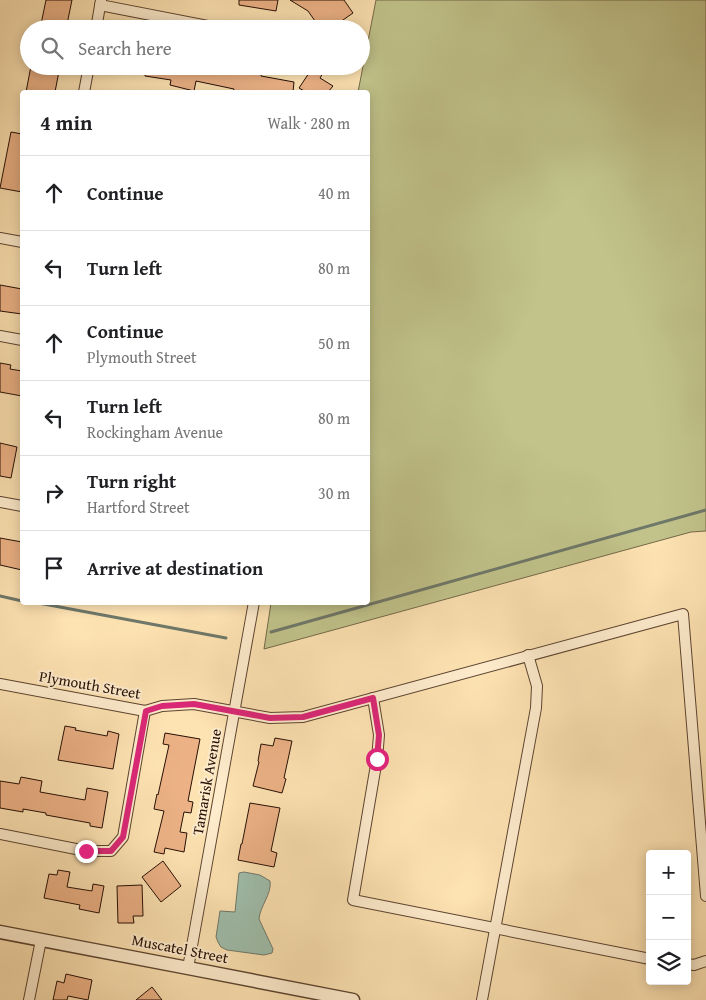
<!DOCTYPE html>
<html lang="en">
<head>
<meta charset="utf-8">
<style>
  body { margin:0; font-family:"Gentium Book Plus",serif; background:#f6f6f6; color:#202124 }
  .controls { position:absolute; right:15px; bottom:15px; display:grid; overflow:hidden; border-radius:5px; box-shadow:0 2px 12px #0003 }
  .controls button { width:45px; height:45px; display:grid; place-items:center; padding:0; border:0; border-bottom:1px solid #e0e0e0; background:#fff; color:#202124; font:25px sans-serif }
  .stop { position:absolute; width:15px; height:15px; margin:-11px; border:4px solid #db2777; border-radius:50%; background:#fff }
  .stop.end { background:#db2777; border-color:#fff; box-shadow:0 1px 5px #0008 }
  .list { margin:0; padding:0; list-style:none }
  h2 { display:flex; justify-content:space-between; align-items:center; height:65px; margin:0; padding:0 20px; font-size:21px }
  h2 small { font-size:16px; font-weight:400; color:#757577 }
  .list li { display:grid; grid-template-columns:32px 1fr auto; gap:15px; align-items:center; box-sizing:border-box; height:75px; padding:0 20px; border-top:1px solid #e0e0e0 }
  .list b { display:block; font-size:19px; white-space:nowrap }
  .list p { margin:0; font-size:16px; white-space:nowrap; color:#757577 }
  .list em { font-size:16px; font-style:normal; color:#757577 }
  .icon { flex:none; width:28px; height:28px; fill:none; stroke:currentColor; stroke-width:2; stroke-linecap:round; stroke-linejoin:round }
  .map { position:relative; flex:none; width:706px; height:1000px; overflow:hidden }
  .search { position:absolute; background:#fff; box-shadow:0 2px 12px #0003; left:20px; top:20px; width:350px; height:55px; display:flex; align-items:center; gap:12px; box-sizing:border-box; padding:0 18px; border-radius:28px; color:#757577; font-size:19px }
  .panel { position:absolute; background:#fff; box-shadow:0 2px 12px #0003; left:20px; top:90px; width:350px; height:515px; border-radius:5px }
  .map>svg:first-child { display:block }
  .green { fill:#c1c38b; stroke:#746948 }
  .water { fill:#9fbeac; stroke:#6f7869 }
  .lines { fill:none; stroke-linecap:round; stroke-linejoin:round }
  .stream { stroke:#6f7869; stroke-width:3 }
  .building { fill:#ecb286; stroke:#260f05 }
  .minor-casing { stroke:#5c4430; stroke-width:12 }
  .tertiary-casing { stroke:#5c4430; stroke-width:15 }
  .minor { stroke:#feeccd; stroke-width:10 }
  .tertiary { stroke:#feeccd; stroke-width:12 }
  .route { stroke:#db2777; stroke-width:6 }
  .labels { text-anchor:middle; stroke-width:4; stroke-linejoin:round; paint-order:stroke }
  .street-label { font-size:15px; fill:#260f05; stroke:#feeccd }
</style>
</head>
<body>
<div class="map">
<svg width="706" height="1000" viewBox="0 0 706 1000">
  <rect width="100%" height="100%" fill="#fde2b2"/>
  <filter id="stains"><feTurbulence type="fractalNoise" baseFrequency=".004" numOctaves="4"/><feColorMatrix values="0 0 0 0 .2 0 0 0 0 .09 0 0 0 0 .02 0 0 0 .5 -.17"/></filter>
  <radialGradient id="worn" r=".72"><stop offset=".6" stop-color="#630" stop-opacity="0"/><stop offset="1" stop-color="#630" stop-opacity=".3"/></radialGradient>
  <polygon class="green" points="376,0 706,0 706,531 691,532 264,649 271,603 368,602 368,92 358,92"/>
  <path class="water" d="M244 872 260 875 270 881C272 894 260 906 259 919L273 949 272 953 264 955 227 950 221 947 218 942 216 937 220 911 235 912 239 873Z"/>
  <g class="lines">
    <g class="stream">
      <polyline points="0,596 22,601"/>
      <polyline points="33,602 226,638"/>
      <polyline points="271,632 706,510"/>
    </g>
  </g>
  <g class="building">
    <polygon points="46,0 72,0 66,29 40,29"/>
    <polygon points="239,0 278,0 276,11 239,5"/>
    <polygon points="290,0 344,0 353,13 333,27 329,21 320,28 308,11"/>
    <polygon points="31,66 60,66 55,92 26,92"/>
    <polygon points="127,66 228,66 262,72 261,76 294,82 293,92 233,92 234,89 196,81 194,91 170,85 171,80 145,76 145,74 126,70"/>
    <polygon points="313,67 323,73 320,78 333,86 328,92 306,92 299,88"/>
    <polygon points="11,132 22,134 22,192 0,188"/>
    <polygon points="0,285 22,289 22,314 0,311"/>
    <polygon points="0,363 11,365 10,369 22,371 22,396 0,392"/>
    <polygon points="0,443 17,447 11,478 0,476"/>
    <polygon points="0,538 22,542 22,570 0,565"/>
    <polygon points="65,726 76,728 75,730 107,736 108,731 119,734 113,769 58,760"/>
    <polygon points="165,733 200,739 188,801 193,802 191,813 184,812 180,832 187,833 184,852 165,848 164,854 154,852 164,811 154,809 157,794 158,795 169,745 163,744"/>
    <polygon points="275,738 292,741 284,778 286,779 282,793 253,786 259,762 258,761 261,744 273,746"/>
    <polygon points="21,777 42,781 40,792 85,800 87,788 108,792 102,828 90,826 90,823 46,815 46,813 23,809 23,812 0,808 0,781 19,784"/>
    <polygon points="250,803 280,808 271,851 277,853 274,867 238,860 241,844 242,844"/>
    <polygon points="163,861 181,886 161,902 142,877"/>
    <polygon points="58,870 70,872 67,887 92,891 93,884 104,886 99,913 79,909 80,905 44,898 49,874 57,875"/>
    <polygon points="142,885 143,916 133,916 134,923 118,923 117,886"/>
    <polygon points="66,974 92,980 88,1000 68,996 67,1000 53,1000 57,981 64,983"/>
    <polygon points="152,987 162,1000 136,1000"/>
  </g>
  <g class="lines">
    <g class="minor-casing">
      <g id="minor">
        <polyline points="100,5 223,29"/>
        <polyline points="96,29 101,0"/>
        <polyline points="84,92 89,66"/>
        <polyline points="0,238 22,242"/>
        <polyline points="0,336 22,340"/>
        <polyline points="0,502 22,506"/>
        <polyline points="0,684 145,711 162,706 194,704 270,718 303,717 683,614 706,896"/>
        <polyline points="373,698 379,735 377,759 353,900 650,959"/>
        <polyline points="0,834 86,851 111,851 123,837 145,711"/>
        <polyline points="687,964 694,965 706,961"/>
        <polyline points="188,968 254,602"/>
        <polyline points="29,1000 41,940"/>
        <polyline points="482,1000 536,708 537,686 528,655"/>
      </g>
    </g>
    <g class="tertiary-casing">
      <polyline id="tertiary" points="0,932 188,968 353,1000"/>
    </g>
    <use href="#minor" class="minor"/>
    <use href="#tertiary" class="tertiary"/>
  </g>
  <g class="lines">
    <polyline class="route" points="86,851 111,851 123,837 146,711 162,706 194,704 270,718 303,717 373,698 379,735 377,759"/>
  </g>
  <g class="labels">
    <g class="street-label">
      <text transform="translate(90 685) rotate(10)" y="5">Plymouth Street</text>
      <text transform="translate(207 782) rotate(-80)" y="5">Tamarisk Avenue</text>
      <text transform="translate(180 949) rotate(11)" y="5">Muscatel Street</text>
    </g>
  </g>
  <rect width="100%" height="100%" filter="url(#stains)"/>
  <rect width="100%" height="100%" fill="url(#worn)"/>
</svg>
<div class="controls">
<button>+</button>
<button>−</button>
<button><svg class="icon" aria-label="layers" viewBox="0 0 24 24"><path d="M12 4l9 5-9 5-9-5zM3 14l9 5 9-5"/></svg></button>
</div>
<div class="stop" style="left:377px;top:759px"></div>
<div class="stop end" style="left:86px;top:851px"></div>
<div class="search"><svg class="icon" aria-label="search" viewBox="0 0 24 24"><circle cx="10" cy="10" r="6"/><path d="M15 15l6 6"/></svg>Search here</div>
<section class="panel">
<h2>4 min<small>Walk · 280 m</small></h2>
<ul class="list">
<li><svg class="icon" aria-label="ahead" viewBox="0 0 24 24"><path d="M12 20V5M6 11l6-6 6 6"/></svg><div><b>Continue</b></div><em>40 m</em></li>
<li><svg class="icon" aria-label="left" viewBox="0 0 24 24"><path d="M17 20v-9H6M10 6l-5 5 5 5"/></svg><div><b>Turn left</b></div><em>80 m</em></li>
<li><svg class="icon" aria-label="ahead" viewBox="0 0 24 24"><path d="M12 20V5M6 11l6-6 6 6"/></svg><div><b>Continue</b><p>Plymouth Street</p></div><em>50 m</em></li>
<li><svg class="icon" aria-label="left" viewBox="0 0 24 24"><path d="M17 20v-9H6M10 6l-5 5 5 5"/></svg><div><b>Turn left</b><p>Rockingham Avenue</p></div><em>80 m</em></li>
<li><svg class="icon" aria-label="right" viewBox="0 0 24 24"><path d="M7 20v-9h11M14 6l5 5-5 5"/></svg><div><b>Turn right</b><p>Hartford Street</p></div><em>30 m</em></li>
<li><svg class="icon" aria-label="arrive" viewBox="0 0 24 24"><path d="M6 21V4h12l-3 4 3 4H6"/></svg><div><b>Arrive at destination</b></div></li>
</ul>
</section>
</div>
</body>
</html>
